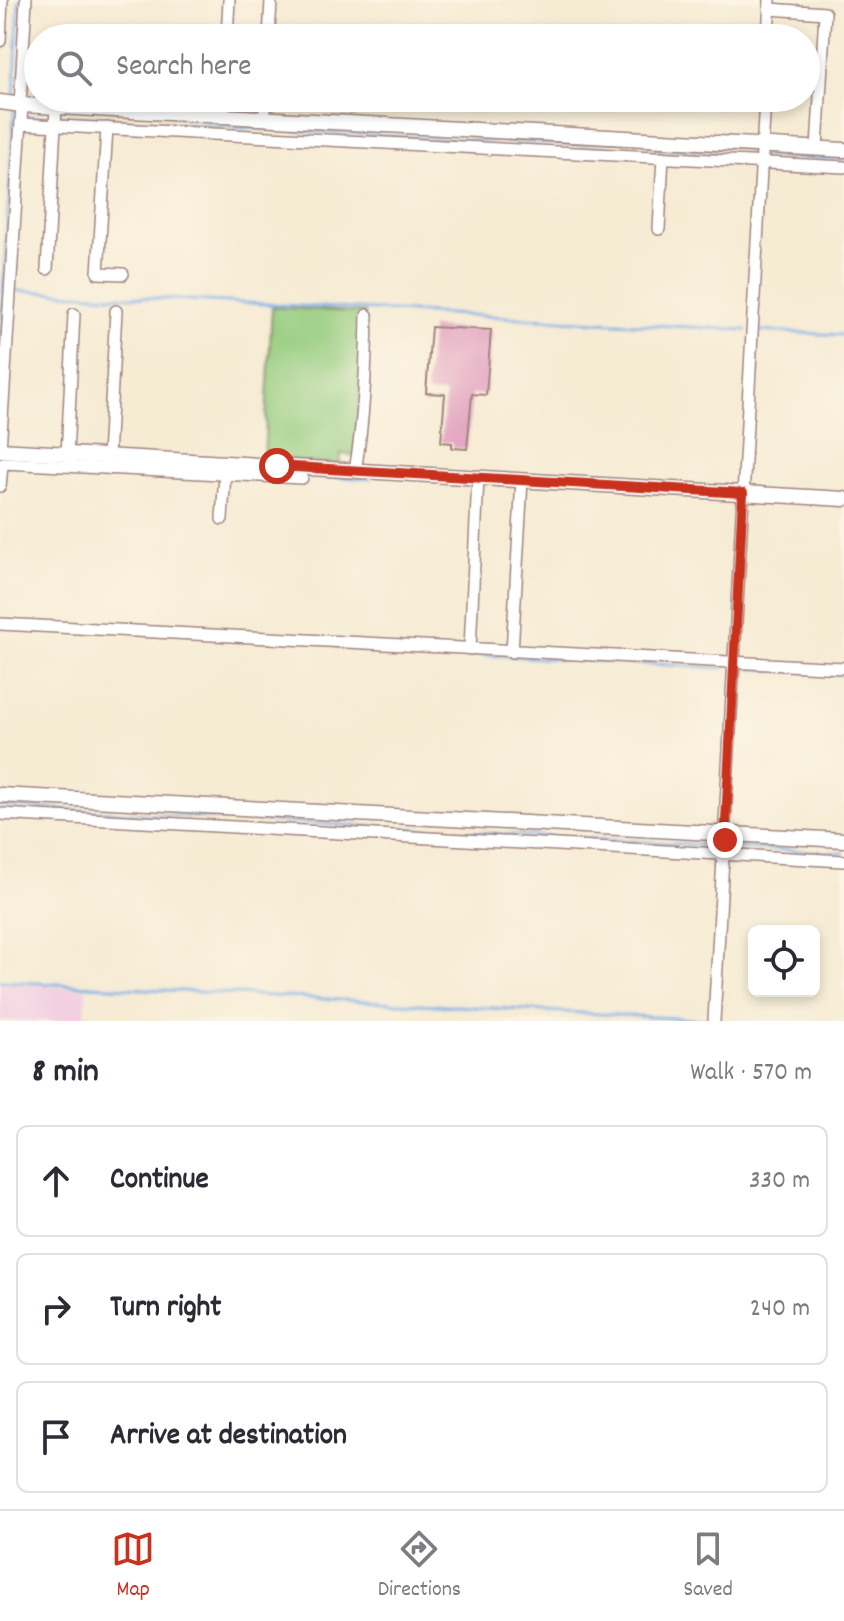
<!DOCTYPE html>
<html lang="en">
<head>
<meta charset="utf-8">
<style>
  body { margin:0; font-family:Dekko,sans-serif; background:#f2f2f3; color:#2b2b33 }
  .controls { position:absolute; right:24px; bottom:24px; display:grid; overflow:hidden; border-radius:12px; box-shadow:0 4px 12px #0003 }
  .controls button { width:72px; height:72px; display:grid; place-items:center; padding:0; border:0; border-bottom:2px solid #e1e1e2; background:#fff; color:#2b2b33; font:40px sans-serif }
  .stop { position:absolute; width:24px; height:24px; margin:-18px; border:6px solid #c8321e; border-radius:50%; background:#fff }
  .stop.end { background:#c8321e; border-color:#fff; box-shadow:0 2px 8px #0008 }
  .list { margin:0; padding:0; list-style:none }
  h2 { display:flex; justify-content:space-between; align-items:center; height:104px; margin:0; padding:0 32px; font-size:34px }
  h2 small { font-size:26px; font-weight:400; color:#7c7c81 }
  .list li { display:grid; grid-template-columns:52px 1fr auto; gap:24px; align-items:center; box-sizing:border-box; height:112px; margin:0 16px 16px; padding:0 16px; border:2px solid #e1e1e2; border-radius:12px }
  .list b { display:block; font-size:30px; white-space:nowrap }
  .list em { font-size:26px; font-style:normal; color:#7c7c81 }
  .icon { flex:none; width:44px; height:44px; fill:none; stroke:currentColor; stroke-width:2; stroke-linecap:round; stroke-linejoin:round }
  .map { position:relative; flex:none; width:844px; height:1021px; overflow:hidden }
  .search { position:absolute; background:#fff; box-shadow:0 4px 12px #0003; left:24px; right:24px; top:24px; height:88px; display:flex; align-items:center; gap:20px; box-sizing:border-box; padding:0 28px; border-radius:44px; color:#7c7c81; font-size:30px }
  .sheet { height:488px; background:#fff }
  nav { display:flex; justify-content:space-around; align-items:center; box-sizing:border-box; height:112px; border-top:2px solid #e1e1e2; background:#fff; font-size:22px; color:#7c7c81 }
  nav a { display:grid; justify-items:center; gap:4px }
  nav .on { color:#c8321e }
  .map>svg:first-child { display:block }
  .built { fill:#f2d0e2 }
  .green { fill:#94cc7f; stroke:#6f7655; stroke-width:2 }
  .lines { fill:none; stroke-linecap:round; stroke-linejoin:round }
  .stream { stroke:#7aaee7; stroke-width:3 }
  .building { fill:#e29fbf }
  .minor-casing { stroke:#a0857f; stroke-width:14 }
  .tertiary-casing { stroke:#a0857f; stroke-width:17 }
  .minor { stroke:#fff; stroke-width:11 }
  .tertiary { stroke:#fff; stroke-width:14 }
  .route { stroke:#c8321e; stroke-width:10 }
</style>
</head>
<body>
<div class="map">
<svg width="844" height="1021" viewBox="0 0 844 1021">
  <rect width="100%" height="100%" fill="#fcf5e5"/>
  <filter id="ink" filterUnits="userSpaceOnUse"><feTurbulence type="fractalNoise" baseFrequency=".0125" numOctaves="2"/><feDisplacementMap in="SourceGraphic" scale="16" xChannelSelector="R" yChannelSelector="G"/><feConvolveMatrix kernelMatrix="1 2 1 2 8 2 1 2 1" color-interpolation-filters="sRGB"/></filter>
  <filter id="wash" filterUnits="userSpaceOnUse"><feTurbulence type="fractalNoise" baseFrequency=".006" numOctaves="4" result="noise"/><feDisplacementMap in="SourceGraphic" scale="32" xChannelSelector="R" yChannelSelector="G"/><feGaussianBlur stdDeviation="1.8" result="paint"/><feColorMatrix in="noise" values="0 0 0 0 0 0 0 0 0 0 0 0 0 0 0 0 0 1.4 0 .05"/><feComposite in="paint" operator="in"/></filter>
  <g filter="url(#wash)">
    <rect width="100%" height="100%" fill="#f6ebd3"/>
    <polygon class="built" points="0,983 86,989 85,1021 0,1021"/>
    <polygon class="green" points="272,307 365,313 355,455 341,454 340,462 337,464 267,460 264,458"/>
    <g class="lines">
      <g class="stream">
        <polyline points="14,99 19,0"/>
        <polyline points="25,116 844,160"/>
        <polyline points="3,290 747,330"/>
        <polyline points="757,331 844,335"/>
        <polyline points="0,346 14,110"/>
        <polyline points="302,475 370,479"/>
        <polyline points="338,647 725,668"/>
        <polyline points="740,668 844,674"/>
        <polyline points="0,806 720,846"/>
        <polyline points="728,847 844,853"/>
        <polyline points="0,981 709,1020"/>
      </g>
    </g>
    <g id="blocks">
      <polygon class="building" points="431,327 491,330 486,395 472,394 467,449 452,448 452,443 441,442 445,394 426,393"/>
    </g>
  </g>
  <g filter="url(#ink)">
    <use href="#blocks" fill-opacity="0" stroke="#a0857f" stroke-width="2"/>
    <g class="lines">
      <g class="minor-casing">
        <g id="minor">
          <polyline points="770,9 825,13 817,148"/>
          <polyline points="227,38 229,0"/>
          <polyline points="269,38 271,0"/>
          <polyline points="768,38 770,0"/>
          <polyline points="0,41 2,0"/>
          <polyline points="20,105 26,0"/>
          <polyline points="222,117 223,98"/>
          <polyline points="264,119 266,98"/>
          <polyline points="21,124 844,167"/>
          <polyline points="107,128 98,273 123,274"/>
          <polyline points="659,229 663,157"/>
          <polyline points="47,269 56,108"/>
          <polyline points="0,450 22,105"/>
          <polyline points="67,455 74,314"/>
          <polyline points="108,457 116,311"/>
          <path d="M355 471C364 419 366 367 367 315"/>
          <polyline points="0,486 2,466 4,463 302,478"/>
          <polyline points="222,519 225,473"/>
          <polyline points="0,624 844,668"/>
          <polyline points="470,649 478,478"/>
          <polyline points="512,652 522,480"/>
          <polyline points="0,814 844,861"/>
          <polyline points="714,1021 765,98"/>
        </g>
      </g>
      <g class="tertiary-casing">
        <g id="tertiary">
          <polyline points="0,102 22,105 844,150"/>
          <polyline points="0,450 844,499"/>
          <polyline points="0,795 844,840"/>
        </g>
      </g>
      <use href="#minor" class="minor"/>
      <use href="#tertiary" class="tertiary"/>
    </g>
  </g>
  <g class="lines" filter="url(#ink)">
    <polyline class="route" points="277,466 743,493 725,840"/>
  </g>
</svg>
<div class="controls">
<button><svg class="icon" aria-label="locate" viewBox="0 0 24 24"><circle cx="12" cy="12" r="6"/><path d="M12 2v4M12 18v4M2 12h4M18 12h4"/></svg></button>
</div>
<div class="stop" style="left:277px;top:466px"></div>
<div class="stop end" style="left:725px;top:840px"></div>
<div class="search"><svg class="icon" aria-label="search" viewBox="0 0 24 24"><circle cx="10" cy="10" r="6"/><path d="M15 15l6 6"/></svg>Search here</div>
</div>
<section class="sheet">
<h2>8 min<small>Walk · 570 m</small></h2>
<ul class="list">
<li><svg class="icon" aria-label="ahead" viewBox="0 0 24 24"><path d="M12 20V5M6 11l6-6 6 6"/></svg><div><b>Continue</b></div><em>330 m</em></li>
<li><svg class="icon" aria-label="right" viewBox="0 0 24 24"><path d="M7 20v-9h11M14 6l5 5-5 5"/></svg><div><b>Turn right</b></div><em>240 m</em></li>
<li><svg class="icon" aria-label="arrive" viewBox="0 0 24 24"><path d="M6 21V4h12l-3 4 3 4H6"/></svg><div><b>Arrive at destination</b></div></li>
</ul>
</section>
<nav>
<a class="on"><svg class="icon" aria-label="map" viewBox="0 0 24 24"><path d="M3 6l6-2 6 2 6-2v14l-6 2-6-2-6 2zM9 4v14M15 6v14"/></svg>Map</a>
<a><svg class="icon" aria-label="directions" viewBox="0 0 24 24"><path d="M12 3l9 9-9 9-9-9zM9 14v-3h6M13 9l2 2-2 2"/></svg>Directions</a>
<a><svg class="icon" aria-label="saved" viewBox="0 0 24 24"><path d="M7 4h10v16l-5-4-5 4z"/></svg>Saved</a>
</nav>
</body>
</html>
